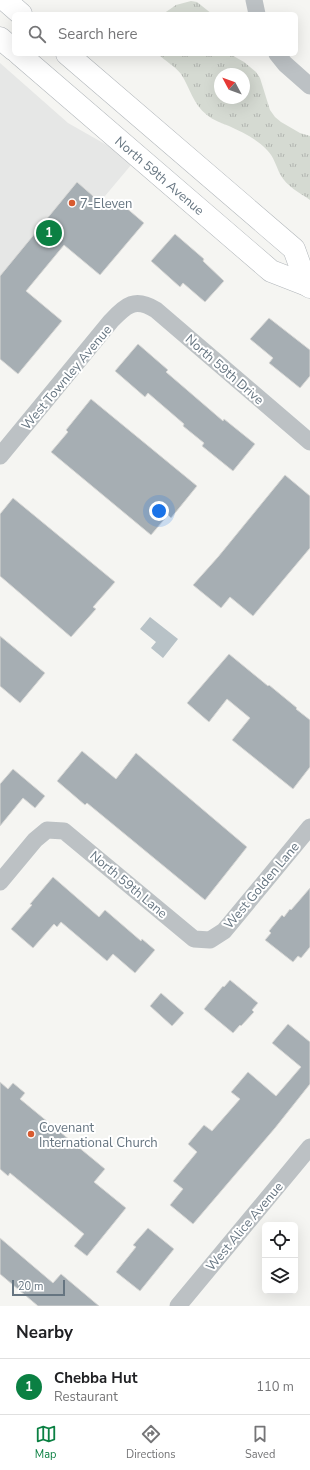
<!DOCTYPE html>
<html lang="en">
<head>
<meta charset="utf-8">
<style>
  body { margin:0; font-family:"Nunito Sans",sans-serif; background:#f2f2f2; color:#202124 }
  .controls { position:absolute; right:12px; bottom:12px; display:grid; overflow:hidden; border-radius:6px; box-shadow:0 4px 16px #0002 }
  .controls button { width:36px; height:36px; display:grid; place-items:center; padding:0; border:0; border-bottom:1px solid #e0e0e0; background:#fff; color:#202124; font:20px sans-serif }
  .compass { position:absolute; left:214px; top:68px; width:36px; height:36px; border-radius:50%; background:#fff; box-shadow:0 4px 16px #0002; rotate:311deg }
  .scale { position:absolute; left:12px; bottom:10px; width:53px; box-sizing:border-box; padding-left:4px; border:2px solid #667581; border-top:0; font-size:11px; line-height:14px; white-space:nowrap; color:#667581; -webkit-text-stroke:3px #fff; paint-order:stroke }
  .you { position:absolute; left:159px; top:511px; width:14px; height:14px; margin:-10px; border:3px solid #fff; border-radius:50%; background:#1a73e8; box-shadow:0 0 0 6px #1a73e833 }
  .badge { display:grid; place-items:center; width:26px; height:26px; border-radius:50%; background:#0b8043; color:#fff; font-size:13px; font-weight:700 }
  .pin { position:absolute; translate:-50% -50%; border:2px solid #fff; box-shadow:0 1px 4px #0006 }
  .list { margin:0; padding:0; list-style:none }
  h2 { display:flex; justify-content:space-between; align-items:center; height:52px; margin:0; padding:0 16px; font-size:17px }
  h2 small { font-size:13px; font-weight:400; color:#757577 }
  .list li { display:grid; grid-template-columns:26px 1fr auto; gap:12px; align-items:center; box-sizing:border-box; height:56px; padding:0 16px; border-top:1px solid #e0e0e0 }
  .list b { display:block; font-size:15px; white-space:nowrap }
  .list p { margin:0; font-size:13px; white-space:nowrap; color:#757577 }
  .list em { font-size:13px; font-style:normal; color:#757577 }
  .icon { flex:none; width:22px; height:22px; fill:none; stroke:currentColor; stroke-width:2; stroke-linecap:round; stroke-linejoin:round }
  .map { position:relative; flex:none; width:310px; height:1306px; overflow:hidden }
  .search { position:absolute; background:#fff; box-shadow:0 4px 16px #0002; left:12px; right:12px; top:12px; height:44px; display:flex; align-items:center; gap:10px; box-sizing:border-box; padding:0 14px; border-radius:6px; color:#757577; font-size:15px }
  .sheet { height:108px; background:#fff }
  nav { display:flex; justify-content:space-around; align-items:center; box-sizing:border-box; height:56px; border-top:1px solid #e0e0e0; background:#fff; font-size:11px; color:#757577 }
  nav a { display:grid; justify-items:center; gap:2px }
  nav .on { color:#0b8043 }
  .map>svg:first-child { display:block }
  .built { fill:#e6e7e6 }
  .grass { fill:url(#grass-tufts); fill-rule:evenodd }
  .water { fill:#b8c2c7 }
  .building { fill:#a6aeb3; stroke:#d7d7d5 }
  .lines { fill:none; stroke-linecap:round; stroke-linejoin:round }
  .secondary-casing { stroke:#b1b6ba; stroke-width:23 }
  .street { stroke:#bcc1c4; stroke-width:17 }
  .secondary { stroke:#fff; stroke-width:22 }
  .poi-dot { fill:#d85b30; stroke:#fff; stroke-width:1.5 }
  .labels { text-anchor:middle; stroke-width:4; stroke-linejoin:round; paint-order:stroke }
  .street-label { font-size:13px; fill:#667581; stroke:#fff }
  .poi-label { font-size:13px; fill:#667581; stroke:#fff; text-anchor:start }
</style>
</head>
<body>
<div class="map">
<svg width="310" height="1306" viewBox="0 0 310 1306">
  <defs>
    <pattern id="grass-tufts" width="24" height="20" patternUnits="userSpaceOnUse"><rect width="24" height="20" fill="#d5dad2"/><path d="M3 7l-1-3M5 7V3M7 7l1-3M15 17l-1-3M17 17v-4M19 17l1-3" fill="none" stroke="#b1b5b0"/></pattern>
  </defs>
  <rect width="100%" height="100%" fill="#f5f5f2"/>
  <polygon class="built" points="0,63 68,123 112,148 131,165 0,321"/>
  <g class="grass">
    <polygon points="191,1 197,2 212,14 163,14 176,5"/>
    <path d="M158 54H230L244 62 256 72 260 78 270 110 275 117 281 122 300 133 310 136V200C299 192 287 187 280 174 276 166 274 157 267 150 257 139 242 132 229 126 221 123 213 120 207 115 193 104 190 88 181 74 175 66 165 61 158 54ZM220 74H244V98H220Z"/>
  </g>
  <polygon class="water" points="150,617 178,639 163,658 151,648 156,642 140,629"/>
  <g class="building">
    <polygon points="77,182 109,210 117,200 144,223 100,275 64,245 26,291 62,321 18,374 0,359 0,276"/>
    <polygon points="175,234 204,259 203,261 224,281 205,302 183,283 180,287 151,261"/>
    <polygon points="269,318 310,350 310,376 300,388 269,363 273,358 250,339"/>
    <polygon points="138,344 168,370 166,372 187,390 223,421 224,419 255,444 233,471 202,446 204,443 183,426 184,424 148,393 145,397 115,371"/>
    <polygon points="91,399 197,486 171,518 168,515 151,535 51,452 68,432 66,430"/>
    <polygon points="285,475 310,496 310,548 253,616 230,597 221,608 193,585 218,557"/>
    <polygon points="13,498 115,582 93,607 96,609 71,637 0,576 0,514"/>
    <polygon points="0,636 45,673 20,703 0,686"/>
    <polygon points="229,654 268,686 269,685 297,708 296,709 310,720 310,767 293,789 232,740 250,718 227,699 209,722 187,703"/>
    <polygon points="82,751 116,779 136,753 247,847 205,900 87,803 85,805 57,781"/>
    <polygon points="13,769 45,796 35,808 23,798 0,826 0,784"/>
    <polygon points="53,877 99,917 105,910 141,941 142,939 155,950 135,973 113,954 107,961 61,922 57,927 54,924 33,948 11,929 32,905 30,904"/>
    <polygon points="310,888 310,947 301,958 298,956 293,962 265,940 271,933 269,931 282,915 284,917 290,909 291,910"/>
    <polygon points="230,980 258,1003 252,1010 254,1012 241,1026 240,1025 233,1033 204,1009 223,986 224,987"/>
    <polygon points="161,993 184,1013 172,1026 150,1006"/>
    <polygon points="288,1024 310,1042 310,1084 275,1128 193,1224 170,1205 183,1189 173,1181 197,1152 188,1144 204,1125 212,1131 240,1099 231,1092 248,1072 276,1096 301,1067 272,1043"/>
    <polygon points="0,1082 8,1089 13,1083 25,1093 20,1099 105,1169 94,1182 126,1208 87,1256 74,1246 84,1234 10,1173 8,1176 0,1169"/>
    <polygon points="148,1228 174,1249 140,1291 116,1272 136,1247 133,1245"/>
    <polygon points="0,1238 53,1283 61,1274 99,1306 38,1306 0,1274"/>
  </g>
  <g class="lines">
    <g class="secondary-casing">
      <g id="secondary">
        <polyline points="5,0 21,14"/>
        <polyline points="0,38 14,50"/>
        <path id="s1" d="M19 54 271 271 307 285 310 287"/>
        <polyline points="67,54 294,249 307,285"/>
      </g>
    </g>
    <g class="street">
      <polyline points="254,0 257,14"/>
      <polyline points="277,54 285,64 310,86"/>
      <path d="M0 456 111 321C126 305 135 297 156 310L310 442"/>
      <polyline points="0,882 35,840 47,830 64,831 194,939 210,940 224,931 310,827"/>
      <polyline points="178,1306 310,1147"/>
    </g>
    <use href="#secondary" class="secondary"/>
  </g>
  <g class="poi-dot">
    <circle cx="72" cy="203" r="4"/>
    <circle cx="31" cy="1134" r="4"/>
  </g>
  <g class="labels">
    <g class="street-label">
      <text dy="5" stroke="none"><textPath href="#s1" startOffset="186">North 59th Avenue</textPath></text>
      <text transform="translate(225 369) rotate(41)" y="5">North 59th Drive</text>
      <text transform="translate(66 377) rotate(-50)" y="5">West Townley Avenue</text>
      <text transform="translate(129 884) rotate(40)" y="5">North 59th Lane</text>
      <text transform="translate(261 885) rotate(-50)" y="5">West Golden Lane</text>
      <text transform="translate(244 1226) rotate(-50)" y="5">West Alice Avenue</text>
    </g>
    <g class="poi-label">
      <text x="80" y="208">7-Eleven</text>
      <text x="39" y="1132">Covenant<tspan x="39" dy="15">International Church</tspan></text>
    </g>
  </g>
</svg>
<div class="controls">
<button><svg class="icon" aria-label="locate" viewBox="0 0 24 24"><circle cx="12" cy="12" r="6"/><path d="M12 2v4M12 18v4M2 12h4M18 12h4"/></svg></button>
<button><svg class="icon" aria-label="layers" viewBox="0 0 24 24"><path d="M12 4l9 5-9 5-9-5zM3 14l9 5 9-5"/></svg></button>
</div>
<svg class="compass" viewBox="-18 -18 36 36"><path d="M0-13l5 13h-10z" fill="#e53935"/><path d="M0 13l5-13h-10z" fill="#757577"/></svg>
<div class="scale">20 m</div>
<div class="you"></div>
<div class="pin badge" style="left:49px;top:233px">1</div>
<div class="search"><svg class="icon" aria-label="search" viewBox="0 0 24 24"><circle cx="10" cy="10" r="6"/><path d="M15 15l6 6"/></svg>Search here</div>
</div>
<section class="sheet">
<h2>Nearby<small></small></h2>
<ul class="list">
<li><span class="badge">1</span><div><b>Chebba Hut</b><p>Restaurant</p></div><em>110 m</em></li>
</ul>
</section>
<nav>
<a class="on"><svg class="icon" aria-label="map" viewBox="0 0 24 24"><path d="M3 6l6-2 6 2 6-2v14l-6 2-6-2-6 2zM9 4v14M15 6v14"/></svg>Map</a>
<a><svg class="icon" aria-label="directions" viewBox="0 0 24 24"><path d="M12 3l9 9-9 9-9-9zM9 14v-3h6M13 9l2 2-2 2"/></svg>Directions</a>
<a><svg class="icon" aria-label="saved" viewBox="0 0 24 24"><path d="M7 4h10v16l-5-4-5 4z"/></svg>Saved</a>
</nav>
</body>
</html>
